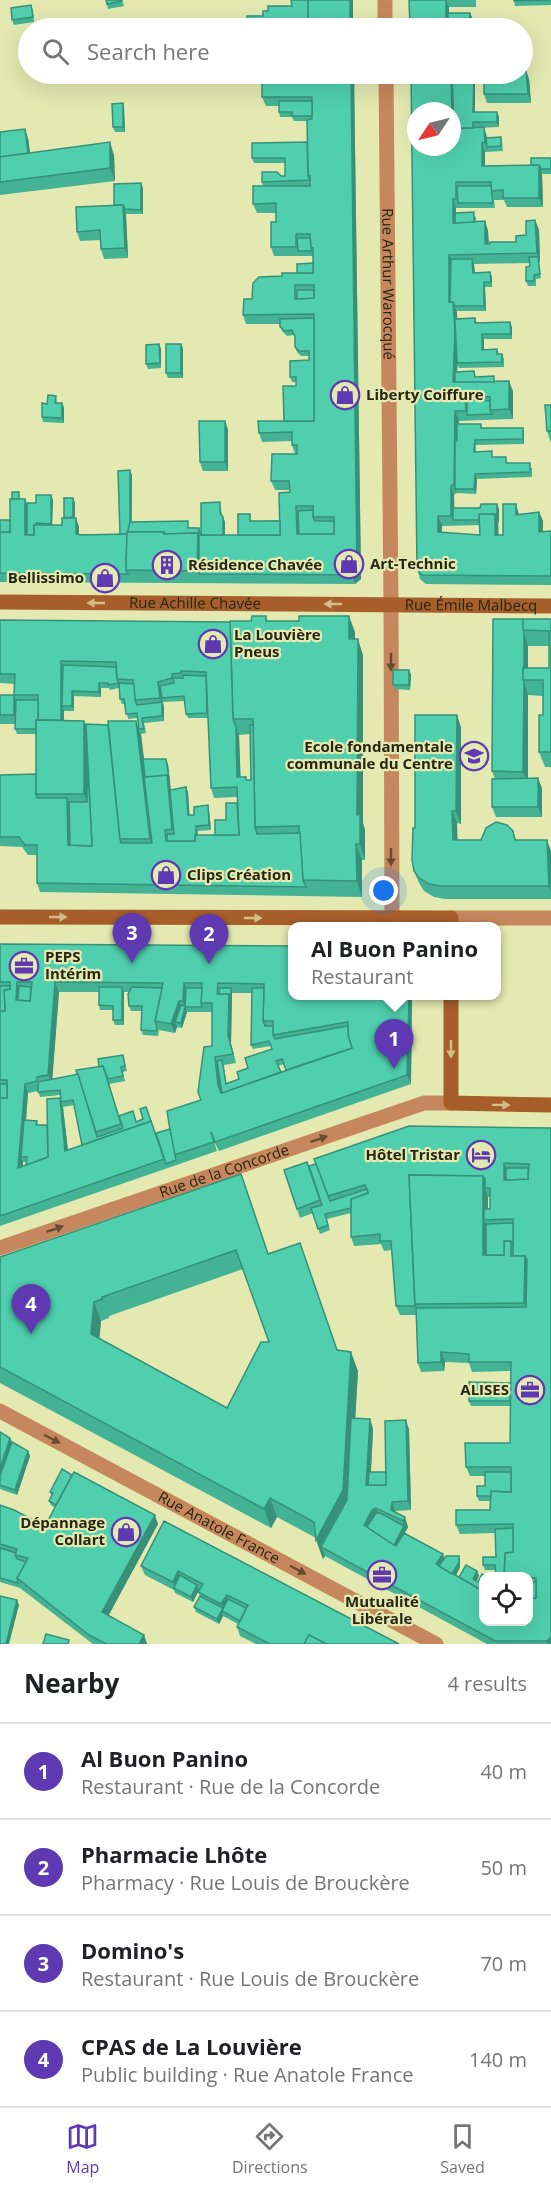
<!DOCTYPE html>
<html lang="en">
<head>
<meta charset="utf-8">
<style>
  body { margin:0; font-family:"Open Sans",sans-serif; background:#f2f2f2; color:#202124 }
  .controls { position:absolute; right:18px; bottom:18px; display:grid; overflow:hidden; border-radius:12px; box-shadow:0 6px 24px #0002 }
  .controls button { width:54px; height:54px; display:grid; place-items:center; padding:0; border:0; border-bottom:2px solid #e0e0e0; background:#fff; color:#202124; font:30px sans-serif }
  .compass { position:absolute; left:407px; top:102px; width:54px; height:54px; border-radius:50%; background:#fff; box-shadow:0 6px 24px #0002; rotate:235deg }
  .you { position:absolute; left:384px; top:891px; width:21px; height:21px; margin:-15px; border:4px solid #fff; border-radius:50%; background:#1a73e8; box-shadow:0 0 0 9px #1a73e833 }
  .badge { display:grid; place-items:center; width:39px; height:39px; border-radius:50%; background:#5f39b2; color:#fff; font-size:20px; font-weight:700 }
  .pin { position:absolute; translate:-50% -50px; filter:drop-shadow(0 2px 3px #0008) }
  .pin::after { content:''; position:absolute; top:32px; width:21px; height:18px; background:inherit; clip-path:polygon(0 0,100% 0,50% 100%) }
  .popup { position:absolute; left:288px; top:922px; width:213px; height:78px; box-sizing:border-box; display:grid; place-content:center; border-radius:12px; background:#fff; filter:drop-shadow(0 2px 4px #0005); font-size:20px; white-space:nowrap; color:#757577 }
  .popup b { font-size:22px; color:#202124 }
  .popup::after { content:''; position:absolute; left:50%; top:100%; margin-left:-12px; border:12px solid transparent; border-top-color:#fff }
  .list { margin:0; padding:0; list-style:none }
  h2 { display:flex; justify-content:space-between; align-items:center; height:78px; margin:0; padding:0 24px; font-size:26px }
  h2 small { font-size:20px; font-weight:400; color:#757577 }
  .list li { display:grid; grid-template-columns:39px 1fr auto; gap:18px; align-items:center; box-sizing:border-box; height:96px; padding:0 24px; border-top:2px solid #e0e0e0 }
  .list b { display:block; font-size:22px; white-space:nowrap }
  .list p { margin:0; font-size:20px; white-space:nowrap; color:#757577 }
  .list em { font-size:20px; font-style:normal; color:#757577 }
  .icon { flex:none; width:33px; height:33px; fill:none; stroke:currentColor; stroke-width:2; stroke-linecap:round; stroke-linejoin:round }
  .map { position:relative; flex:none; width:551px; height:1644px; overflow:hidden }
  .search { position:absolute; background:#fff; box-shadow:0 6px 24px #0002; left:18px; right:18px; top:18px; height:66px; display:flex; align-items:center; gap:15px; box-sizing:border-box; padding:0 21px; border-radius:33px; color:#757577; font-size:22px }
  .sheet { height:462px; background:#fff }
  nav { display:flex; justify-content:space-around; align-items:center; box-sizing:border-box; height:84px; border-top:2px solid #e0e0e0; background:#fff; font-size:16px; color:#757577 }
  nav a { display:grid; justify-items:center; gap:3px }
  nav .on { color:#5f39b2 }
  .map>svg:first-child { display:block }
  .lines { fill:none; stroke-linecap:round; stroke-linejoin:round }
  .street { stroke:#c7875e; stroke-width:15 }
  .secondary { stroke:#a85e2a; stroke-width:15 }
  .wall { fill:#44b295; fill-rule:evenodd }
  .shaded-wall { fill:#379179 }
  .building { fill:#4fcfad; stroke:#379179; stroke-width:1.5; fill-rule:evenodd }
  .oneway { fill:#d1bf88 }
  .oneway2 { fill:#664d30 }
  .labels { text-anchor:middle; stroke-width:4.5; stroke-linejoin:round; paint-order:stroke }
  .street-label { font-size:15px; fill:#252711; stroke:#e3e9b1 }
  .poi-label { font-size:15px; font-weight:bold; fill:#252711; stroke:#e3e9b1; text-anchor:start }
</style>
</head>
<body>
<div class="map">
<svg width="551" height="1644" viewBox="0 0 551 1644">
  <rect width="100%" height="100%" fill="#e3e9b1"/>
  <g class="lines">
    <g class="street">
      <polyline points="385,0 385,28"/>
      <path id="s1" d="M386 74 391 604 392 918"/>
      <polyline points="451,918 551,918"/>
      <path id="s2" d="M0 1248 424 1103H451"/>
      <path id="s3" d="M0 1411 436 1644"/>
    </g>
    <g class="secondary">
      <path id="s4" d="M0 602 551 606"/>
      <polyline points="0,917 451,918 451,926"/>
      <polyline points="451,996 451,1103 551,1105"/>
    </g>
  </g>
  <g class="wall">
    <polygon points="106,0 122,0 124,6 108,9"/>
    <polygon points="291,0 353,0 353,28 248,28 247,26 263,16 268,11 292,6"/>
    <polygon points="409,0 476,0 476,7 449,7 449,13 472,17 471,28"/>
    <polygon points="514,0 551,0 551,5 515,6"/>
    <polygon points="31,5 33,10 34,22 14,25 12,20"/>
    <polygon points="266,74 354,74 361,579 355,584 0,582 0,520 10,520 21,497 21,499 25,499 27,503 36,503 51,495 53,500 52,525 62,525 64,518 73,498 75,503 75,518 76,518 79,527 79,534 120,534 132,475 132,522 199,528 201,532 221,507 222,515 225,522 225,535 238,535 251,519 251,521 280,520 290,490 275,490 271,481 295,454 292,445 292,441 262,442 259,433 284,421 296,386 296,382 292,382 290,377 309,360 309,356 301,356 297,352 295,347 295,338 294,335 287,336 282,331 280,324 246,324 243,315 252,299 282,276 297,273 313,263 313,256 274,256 271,247 276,222 276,213 257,213 253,204 263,186 262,182 281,176 285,176 285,163 254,163 252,158 308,142 307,121 294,121 292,117 280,117 279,112 279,106 266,106 262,97"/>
    <path d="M411 74H475V112H497L499 117V127L475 128 487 137V138L501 137 502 142 503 151 485 152V166L531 165 551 158V174H542L543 207H507L504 200H494L495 208H456V213L476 217V222L485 221 488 231 489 244 516 242 526 235 535 220 539 230 540 262H539L541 278 536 279V286H528L526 281 530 263 474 264 475 273 492 277V287H485L486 311H457V319L475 318 477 323 512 327V339H484V350L497 349 499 354H502L504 359V367L459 368 458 365 457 372 495 382 513 391V419L459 421V424L483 428H523L524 433V444L476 445V452L508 462V463L532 468V477L477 479 476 494 457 493 454 495V508L499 509 498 535H503L519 514 539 512 543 521V531H551V585L426 584 420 579 417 569ZM480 525V535L441 532 442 526Z"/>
    <polygon points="529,79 531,103 487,103 484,94"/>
    <polygon points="123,103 124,108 125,132 115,132 113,127"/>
    <polygon points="0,132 28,138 30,153 114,155 115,181 0,195"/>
    <polygon points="143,188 143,214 126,214 128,258 104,259 101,249 101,240 80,241 77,232 114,205"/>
    <polygon points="159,344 161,349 161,368 148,369 146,364"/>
    <polygon points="181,344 183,349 183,378 168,378 166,373"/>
    <polygon points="56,396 57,403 62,403 64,408 64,423 43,422 42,417 47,404"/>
    <polygon points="551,405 551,443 547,431"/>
    <polygon points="225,421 228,430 228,471 203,471 200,462"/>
    <path d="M266 616 268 621 355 632V639L363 655V823L365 830V860H362V897L40 892 37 883V855H28L22 847 0 846V775L36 774V734H17L15 729V724H0V695H14L16 700 14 695 15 684 0 683V620L230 622 251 621ZM101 688H109L110 690 119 688 120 699 122 704H125L128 719 137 718 141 734 146 733 144 723 164 721 163 702 184 701 186 714 188 718H208L211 788 214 798 237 797V803L215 835H198V831L211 830 209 810 194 815H189L188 792 171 790 168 764 144 759 141 734 136 721 108 725 86 724 64 720V711H74V696L101 697ZM250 734 251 780H247L240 777 239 735Z"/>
    <path d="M493 619H551V767H545L539 752 543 715V696L528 695V779L542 788V817H496L492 807 495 779 492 771ZM528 646H549V668H528Z"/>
    <polygon points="409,670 411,675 410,690 395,689 393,685"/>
    <polygon points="457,715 461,728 461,824 457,823 457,840 481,840 513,831 516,840 551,851 551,899 445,899 434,897 424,891 419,883 414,871 415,828"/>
    <path d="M0 944 412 996 411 1084 219 1151 214 1141 217 1151 0 1226ZM59 992H99V1005L100 1010H113V1020L115 1025H124V992H129V1006L131 1011H142L141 1030 143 1035 158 1036 159 1030 175 1033 177 1027 182 1028 187 1012H212V1046L201 1100 170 1129 160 1147 136 1122 119 1116 109 1083V1084L125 1081 123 1072 127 1071 123 1055 99 1067 78 1074 52 1079ZM232 993H252L251 1045 253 1049 271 1046 272 1049 248 1068 239 1079 226 1083 224 1065 236 1063 231 1044ZM284 1064 286 1070 281 1072 278 1066ZM38 1091 40 1097 60 1095V1098L47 1125H38L37 1121H26L28 1093ZM74 1105 83 1145 68 1150 63 1107ZM23 1162H27L26 1165 23 1166Z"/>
    <path d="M551 1128V1644H487L325 1556 323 1559 316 1538 277 1517 271 1528 0 1383V1257L241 1174 268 1254 338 1350 358 1371 355 1419H370L373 1429 371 1472H386L409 1429 411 1510 395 1511V1512L408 1527 405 1533 444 1558 460 1561V1567L456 1576 459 1577 477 1571 479 1576 476 1581 483 1622H528V1576L496 1570H485L483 1565 496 1557 495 1533 460 1534 456 1525 490 1510 491 1501H479L477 1496 485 1486V1476H470L466 1467 510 1443V1406H471L469 1401 510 1383 511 1371 472 1372 469 1363 445 1362 444 1371 421 1372 418 1363 416 1315H400L396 1306 392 1250 384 1251 381 1244 354 1246 351 1237V1213L327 1219 330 1230 320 1234 313 1213 300 1218 284 1170ZM488 1197H490V1209H488ZM243 1269 269 1342 227 1408 99 1339 101 1321 109 1318V1316Z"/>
    <polygon points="0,1432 10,1438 12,1442 28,1451 30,1456 17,1495 0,1489"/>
    <polygon points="50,1492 158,1524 108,1616 144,1635 147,1644 93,1644 20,1588 0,1582 0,1505 45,1526 55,1508 51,1505 49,1501 52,1496"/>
    <polygon points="164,1521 399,1644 256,1644 240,1636 237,1627 238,1624 223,1616 219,1624 196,1612 194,1607 200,1596 198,1592 193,1602 175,1593 174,1590 145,1575 141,1566"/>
  </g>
  <g class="shaded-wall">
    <rect x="350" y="0" width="3" height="28"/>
    <polygon points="446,0 449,7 449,28 446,28"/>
    <polygon points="470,13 472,17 471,28 469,28"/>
    <polygon points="526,70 529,79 531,103 528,94"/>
    <polygon points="351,74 354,74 361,579 355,584 352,575"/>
    <polygon points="451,74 454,74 456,133 453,129"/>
    <polygon points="474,74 475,74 475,117 473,112"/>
    <polygon points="123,103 124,108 125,132 123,127"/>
    <polygon points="497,112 499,117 499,127 497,122"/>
    <polygon points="484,127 487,137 488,147 487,147 488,152 485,142"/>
    <polygon points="25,129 28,138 32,167 29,158"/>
    <polygon points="110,142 114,155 115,181 110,168"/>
    <polygon points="482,143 485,152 485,175 482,166"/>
    <polygon points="539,165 542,174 543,207 539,198"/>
    <polygon points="141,183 143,188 143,214 141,210"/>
    <polygon points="453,199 456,208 456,227 453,223"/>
    <polygon points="123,205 126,214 128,258 125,248"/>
    <polygon points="535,220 539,230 540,262 537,253"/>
    <polygon points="485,221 488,231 489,254 485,244"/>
    <polygon points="449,255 453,264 452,307 449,302"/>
    <polygon points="472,259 474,264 475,278 473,273"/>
    <polygon points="490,272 492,277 492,287 491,282"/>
    <polygon points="484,282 485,287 486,311 484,306"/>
    <polygon points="453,302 457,312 458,339 457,363 457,387 453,382"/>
    <polygon points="510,322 512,327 512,339 511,334"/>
    <polygon points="482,334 484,339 484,355 482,350"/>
    <polygon points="159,344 161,349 161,368 160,363"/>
    <polygon points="181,344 183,349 183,378 181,373"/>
    <polygon points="509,381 513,391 513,419 509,409"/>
    <polygon points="62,403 64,408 64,423 62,418"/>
    <polygon points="455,411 459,421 457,489 455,489 457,494 454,484"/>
    <polygon points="225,421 228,430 228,471 225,462"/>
    <polygon points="523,428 524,433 524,444 523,439"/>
    <polygon points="130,470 132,475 131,535 130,535"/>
    <polygon points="475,474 477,479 476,494 474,489"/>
    <polygon points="451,486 454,495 455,520 453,520 455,525 451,516"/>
    <polygon points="51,495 53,500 52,528 51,524"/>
    <polygon points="73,498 75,503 75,522 73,517"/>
    <polygon points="25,499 28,508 28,539 25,535"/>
    <polygon points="497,504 499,509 499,523 497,519"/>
    <polygon points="516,504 519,514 519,524 516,515"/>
    <polygon points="296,506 299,516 300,539 297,534"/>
    <polygon points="539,512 543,521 543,541 539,532"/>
    <polygon points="495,514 498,523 499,544 495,535"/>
    <polygon points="438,516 442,526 441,541 438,532"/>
    <polygon points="223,517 225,522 225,544 223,539"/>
    <polygon points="76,518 79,527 79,543 76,534"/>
    <polygon points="198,533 202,546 199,574 197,571"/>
    <polygon points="349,616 355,632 355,655 349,639"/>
    <polygon points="524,633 528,646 528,680 524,680"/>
    <polygon points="358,639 363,655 363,823 365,830 365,860 360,844 357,815"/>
    <polygon points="61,661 64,670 62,706 64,711 64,733 61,724"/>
    <polygon points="409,670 411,675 410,690 409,685"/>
    <polygon points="158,682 162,691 162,698 164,707 164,721 162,716 162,702 160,698"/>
    <polygon points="524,682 528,695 528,785 523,772"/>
    <polygon points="99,683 101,688 101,697 99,692"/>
    <polygon points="72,691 74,696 74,711 72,706"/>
    <polygon points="14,695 18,705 18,725 14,715"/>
    <polygon points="457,715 461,728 461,824 456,811"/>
    <polygon points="84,721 89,733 89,807 84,794"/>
    <polygon points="136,721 141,734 155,852 150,839"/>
    <polygon points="236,727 239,735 241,786 237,777"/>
    <polygon points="166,759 168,764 170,784 176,839 172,829"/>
    <polygon points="538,778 542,788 542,817 538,807"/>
    <polygon points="186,787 188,792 190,820 188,815"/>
    <polygon points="67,798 70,807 72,850 68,845"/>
    <polygon points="208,805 209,810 211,830 209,825"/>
    <polygon points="452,811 457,823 458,853 453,840"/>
    <polygon points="547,840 551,851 551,893 549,886"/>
    <polygon points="356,844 362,860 362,897 357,881"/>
    <polygon points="17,982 20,991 19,1005 16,1000"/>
    <polygon points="55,982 59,992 52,1084 48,1075"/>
    <polygon points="184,983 188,992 185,1007 183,1001"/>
    <polygon points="122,987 124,992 124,1025 122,1020"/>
    <polygon points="231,988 232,993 231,1044 236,1063 228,1035 229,994"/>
    <polygon points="409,996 412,996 411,1084 407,1075"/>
    <polygon points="179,1001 183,1010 175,1022 177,1027 175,1033 171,1024"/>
    <polygon points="185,1007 187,1012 182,1028 181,1023"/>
    <polygon points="215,1057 219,1066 224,1102 218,1085"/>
    <polygon points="25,1084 28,1093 23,1157 21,1157 23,1162 22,1177 18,1168"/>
    <polygon points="60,1098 63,1108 69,1160 65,1151"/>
    <polygon points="504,1163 508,1173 507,1184 504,1180"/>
    <polygon points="241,1174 248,1193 275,1273 268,1254"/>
    <polygon points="483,1176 488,1188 485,1188 488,1197 488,1220 484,1220 488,1229 487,1263 483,1255"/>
    <polygon points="525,1256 530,1269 529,1316 524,1303"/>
    <polygon points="94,1302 101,1321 98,1353 91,1334"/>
    <polygon points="351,1352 358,1371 350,1509 321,1547 325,1556 323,1559 316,1540"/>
    <polygon points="441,1352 445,1362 444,1371 441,1362"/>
    <polygon points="370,1419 373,1429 370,1489 366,1485"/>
    <polygon points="406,1420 409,1429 411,1510 408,1501"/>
    <polygon points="10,1438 14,1447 0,1479 0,1469"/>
    <polygon points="28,1451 30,1456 17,1495 15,1490"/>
    <polygon points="270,1498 277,1517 271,1528 264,1509"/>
    <polygon points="392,1502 395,1511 395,1517 391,1510"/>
    <polygon points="376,1508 380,1517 369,1532 364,1525 372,1510"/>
    <polygon points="155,1515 158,1524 105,1622 102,1612"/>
    <polygon points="405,1517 408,1527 394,1552 393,1548 404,1526 403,1521"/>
    <polygon points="443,1554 446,1563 441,1571 436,1564"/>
    <polygon points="459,1556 460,1561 460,1567 453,1581 451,1576"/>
    <polygon points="178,1571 182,1580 175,1589 173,1582"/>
    <polygon points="477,1571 479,1576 475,1584 473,1579"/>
    <polygon points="197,1585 199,1590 193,1602 191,1597"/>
    <polygon points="227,1595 230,1604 225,1613 221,1604"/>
    <polygon points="17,1600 19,1605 9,1644 6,1644"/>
    <polygon points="222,1611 223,1616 219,1624 217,1619"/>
    <polygon points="144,1635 147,1644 139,1644"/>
    <polygon points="551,1637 551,1644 547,1644 547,1641"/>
  </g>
  <g class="building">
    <polygon points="106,0 122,0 122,1 107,4"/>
    <polygon points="291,0 308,0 308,19 281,21 281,25 247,26 247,16 263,16 263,11 268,11 268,6 292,6"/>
    <polygon points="308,0 350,0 350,28 282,28 281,21 308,19"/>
    <polygon points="409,0 446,0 446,28 410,28"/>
    <polygon points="514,0 551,0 514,1"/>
    <polygon points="31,5 33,17 12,20 11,8"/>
    <polygon points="448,13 470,13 469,28 448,28"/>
    <polygon points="110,25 110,28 93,28 93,27"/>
    <polygon points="28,45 28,58 26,46"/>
    <polygon points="522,70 526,70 528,94 484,94 484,74 522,74"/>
    <path d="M266 74H351L357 570 352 575 199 574V537L198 533 165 534 164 532H128L129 522 188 521V528H199V535H280L279 493 290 492 289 481H271L272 454H297V445H292V432L259 433 258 421H314V314L243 315 244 299H252L253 283 259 277 282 276V273H313V248L311 247 310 234H296V247H271V222H276V203L253 204V186H310V176H308L307 120 312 119V97H262V75L266 76ZM295 285H314V298L295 299ZM296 506H313V517H334V534H297Z"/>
    <polygon points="411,74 451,74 452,111 416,111 416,147 452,147 452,113 453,129 484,127 485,142 482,143 482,166 539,165 539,198 503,198 503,190 491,191 491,182 456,182 456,199 453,199 453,223 485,221 485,244 490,244 490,242 516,242 516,236 526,235 526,221 535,220 537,253 449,255 449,302 453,302 455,330 453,382 509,381 509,409 490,410 490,397 465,394 466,411 455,411 454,484 451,486 451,516 438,516 438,532 480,535 479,514 495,514 495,535 503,535 503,504 516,504 516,515 539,512 539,532 551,531 551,576 422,575 417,569"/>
    <polygon points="452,74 474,74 473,112 497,112 497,122 473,122 473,128 454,128"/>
    <polygon points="279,101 312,101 312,116 292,116 292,112 279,112"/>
    <polygon points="123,103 123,127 113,127 112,104"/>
    <polygon points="25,129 28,153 0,157 0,132"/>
    <polygon points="501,137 501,146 487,147 486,138"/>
    <polygon points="110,142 110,168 0,182 0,157"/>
    <polygon points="307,142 308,176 310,180 262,182 262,172 277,172 281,176 285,176 285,158 252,158 252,143"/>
    <polygon points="531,158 551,158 551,169 541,169 539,165 531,165"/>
    <polygon points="141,183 141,210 125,209 123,205 114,205 114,184"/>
    <polygon points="457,186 491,186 493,203 458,203"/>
    <polygon points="123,205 125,248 101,249 100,230 77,232 76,207"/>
    <polygon points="474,212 474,222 455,223 455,213"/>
    <polygon points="297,238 310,238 311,247 312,251 298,251"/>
    <polygon points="529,257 538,257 540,274 534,275 534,281 526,281 526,267 530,266"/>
    <polygon points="451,259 472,259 473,273 490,272 491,282 484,282 484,306 455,306 453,302 450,302"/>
    <polygon points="313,263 313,273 297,273 297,264"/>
    <polygon points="297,290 314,290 314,298 297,299"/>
    <polygon points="314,318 314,421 284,421 283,386 296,386 296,377 290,377 290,361 309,360 309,351 299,351 295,347 295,337 292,330 285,331 280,327 280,319"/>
    <polygon points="475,318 475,323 510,322 511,334 482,334 482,350 497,349 497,354 502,354 502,362 457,363 455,319"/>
    <polygon points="159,344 160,363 146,364 146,345"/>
    <rect x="166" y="344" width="15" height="29"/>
    <polygon points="474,371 475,377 494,376 494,382 455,382 455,372"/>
    <polygon points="48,395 56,396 55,403 62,403 62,418 42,417 42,403 47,404"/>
    <polygon points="467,399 490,401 490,410 492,414 467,415"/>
    <polygon points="545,405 551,405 551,431 547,431"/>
    <polygon points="199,421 225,421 225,462 200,462"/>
    <polygon points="457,424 481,424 481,428 523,428 523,439 475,440 474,452 492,451 492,457 506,457 506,463 530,463 530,472 475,474 474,489 455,489 455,441 457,441"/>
    <polygon points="130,470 130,522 127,534 120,534 118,471"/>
    <rect x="12" y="492" width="7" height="7"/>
    <polygon points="36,495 51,495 51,524 36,523 36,525 34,525 34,535 27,535 27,503 36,503"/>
    <polygon points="64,498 73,498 73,517 64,518"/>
    <polygon points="10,499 25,499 25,535 34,535 34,525 62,525 62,518 76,518 76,534 81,535 127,534 126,570 128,574 0,573 0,532 10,532"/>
    <polygon points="220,502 220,513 223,517 223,535 201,535 201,503"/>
    <polygon points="481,504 497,504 497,519 495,514 479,514 479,520 453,520 453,508 480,508"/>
    <polygon points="313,510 313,517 315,521 334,521 334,534 299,534 298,511"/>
    <polygon points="238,514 250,514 250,521 280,521 280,535 238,535"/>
    <rect x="0" y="520" width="10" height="12"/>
    <polygon points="127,532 164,532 164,534 198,533 197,571 126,570"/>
    <polygon points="252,616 266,616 266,621 299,621 299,616 349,616 349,639 358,639 357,815 360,814 360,844 356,844 357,881 303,880 299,826 255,827 253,719 233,719 230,621 251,621"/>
    <polygon points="493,619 523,619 524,633 524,668 523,668 524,682 523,772 492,771"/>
    <polygon points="523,619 551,619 551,752 539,752 539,715 543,715 543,680 523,680 523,668 549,668 549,631 523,630"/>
    <polygon points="0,620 230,622 233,719 236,727 237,777 246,777 246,780 251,780 250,725 253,725 255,827 257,834 300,833 303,880 306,887 37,883 37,845 25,845 19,837 0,837 0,775 36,774 36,794 37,798 67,798 68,845 92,846 86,724 108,725 120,839 121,843 152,843 144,777 167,775 172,829 165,830 166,841 195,841 195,835 239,835 237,787 211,788 206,672 181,671 181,673 172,674 172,678 158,682 160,698 135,700 133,680 117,679 116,662 61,661 61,720 38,720 38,695 14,695 15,674 0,674"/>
    <polygon points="63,665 116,667 117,679 119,683 108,685 108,683 99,683 99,692 72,691 72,706 62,706"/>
    <rect x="393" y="670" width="16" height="15"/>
    <polygon points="183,675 206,676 207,713 186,714 184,696 162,698 160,686 174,683 173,678 183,678"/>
    <polygon points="119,683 134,684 135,700 137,705 162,702 162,716 142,718 144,729 139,729 137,713 126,714 124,699 120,699"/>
    <rect x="0" y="695" width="14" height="20"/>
    <polygon points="16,700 38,700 38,720 36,720 36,729 15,729"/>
    <polygon points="415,715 457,715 456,811 452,811 453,840 481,840 486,828 496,822 507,825 513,831 515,840 547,840 549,886 440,886 429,884 419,878 414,871 412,860 413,828 415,828"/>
    <polygon points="36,720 84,721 84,794 36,794"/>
    <polygon points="108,721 136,721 150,839 120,839"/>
    <polygon points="143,759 166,759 169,779 167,775 145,777"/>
    <polygon points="538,778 538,807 492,807 492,779"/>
    <polygon points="186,787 188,815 194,815 194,807 208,805 209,825 196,826 196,835 195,835 195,841 167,841 167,834 174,834 170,790"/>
    <polygon points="87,788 89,788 92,846 70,845 69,802 87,802"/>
    <polygon points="226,803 237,803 239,835 215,835 215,820 226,820"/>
    <path d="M0 944 292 946V996H409L407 1075 215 1142 211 1132 214 1142 174 1155 167 1111 201 1100 198 1092 204 1047 212 1046V1003H201L202 983H184L183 1001H179L171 1024 155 1021 163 983 55 982 48 1075 37 1077V1081L25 1084 18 1168 48 1157 47 1099 60 1098 65 1151 151 1121 164 1159 0 1216V1098H7V1080H0V1011H5L4 990 10 989V982H0ZM17 982H32L30 1001 16 1000ZM218 983 264 984 263 1021H273V1035L348 1022V1035L352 1048 221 1093 218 1085 215 1057 233 1054 228 1035 229 994H217Z"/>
    <polygon points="0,986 10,986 10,989 4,990 5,1011 0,1011"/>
    <polygon points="19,986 31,987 30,1001 18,1000"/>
    <polygon points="99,987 122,987 122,1020 113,1020 113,1006 99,1005"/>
    <polygon points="132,987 162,988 155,1021 157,1027 156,1031 141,1030 142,1006 129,1006 128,994"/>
    <polygon points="186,988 202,988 201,1003 202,1007 185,1007 181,1023 175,1022 181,1005 185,1006"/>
    <polygon points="219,988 231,988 231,999 229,994 219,994"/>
    <polygon points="252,988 264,988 263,1021 265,1026 273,1026 273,1035 275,1039 348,1026 348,1035 352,1048 286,1070 282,1059 276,1061 281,1072 222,1093 217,1061 222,1060 226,1084 239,1079 237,1072 248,1068 245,1058 272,1049 269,1041 251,1045"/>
    <polygon points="123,1055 125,1066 121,1067 123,1076 108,1079 103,1066 99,1067 98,1059"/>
    <polygon points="103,1066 121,1124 96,1132 76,1070"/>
    <polygon points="78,1074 97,1137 123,1128 119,1116 133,1111 136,1122 143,1119 140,1109 146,1107 151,1121 82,1145 73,1100 61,1102 60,1090 38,1092 38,1082"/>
    <rect x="0" y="1084" width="7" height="14"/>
    <polygon points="24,1120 37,1121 36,1125 47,1125 48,1157 26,1165 27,1157 21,1157"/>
    <path d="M409 1126 551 1128V1637L547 1641H495L321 1547 347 1500 351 1418 370 1419 366 1485H386L385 1421 406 1420 408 1501 392 1502 391 1510 405 1517 403 1521 376 1508 372 1510 364 1525 396 1546 404 1533 443 1554 436 1564 483 1591V1622H528V1598H536V1578L528 1577V1576H504L505 1553 513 1552V1524L456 1525V1510H490L491 1491 511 1492V1467H466L465 1443H510L511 1362H469V1354L441 1352V1362L418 1363 416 1308 526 1307 527 1260 525 1256H513V1219L484 1220V1209H490V1188H485V1179L483 1176 409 1175 415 1306H396L391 1241H380V1234L351 1237V1199L368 1193 365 1185 328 1196 314 1159ZM504 1163 529 1164 528 1179 504 1180Z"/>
    <polygon points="170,1129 176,1160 166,1164 156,1133"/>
    <polygon points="307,1162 320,1200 297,1209 284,1170"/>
    <polygon points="316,1164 330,1201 367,1189 368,1193 351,1199 351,1208 325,1214 328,1225 318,1229 311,1208 322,1205 309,1166"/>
    <polygon points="506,1168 528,1168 528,1179 506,1180"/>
    <path d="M241 1174 268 1254 300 1243 337 1350 351 1352 343 1490 316 1540 314 1522 270 1498 264 1509 0 1367V1257ZM236 1250 269 1342H261L227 1408 91 1334 94 1302 102 1299V1297Z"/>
    <polygon points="409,1175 483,1176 483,1255 504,1255 504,1241 511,1241 511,1256 525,1256 524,1303 415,1304"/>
    <polygon points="513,1223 513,1245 511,1241 504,1241 504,1255 486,1255 486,1224"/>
    <polygon points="469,1382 510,1383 510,1401 469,1401"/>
    <polygon points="0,1432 10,1438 0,1469"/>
    <polygon points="12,1442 28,1451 15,1490 0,1485 0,1476"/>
    <polygon points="62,1469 72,1475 56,1505 49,1501 53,1493 50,1492"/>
    <polygon points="74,1472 155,1515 102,1612 144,1635 139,1644 106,1644 89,1635 17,1578 28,1558 15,1555 17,1549 0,1544 0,1505 14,1510 45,1526"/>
    <polygon points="369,1472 386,1472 386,1485 368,1485"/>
    <polygon points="485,1472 511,1472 511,1492 491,1491 491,1496 477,1496 477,1486 485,1486"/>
    <polygon points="376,1513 380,1513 404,1526 394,1545 367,1527"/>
    <polygon points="164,1521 399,1644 326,1644 309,1635 304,1644 270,1644 237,1627 248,1605 227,1595 221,1604 198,1592 203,1584 178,1571 173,1582 141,1566"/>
    <polygon points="513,1528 513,1552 505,1553 504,1576 496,1576 495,1565 483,1565 483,1557 496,1557 495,1529"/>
    <polygon points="0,1548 16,1553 15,1555 17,1559 26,1562 17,1578 18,1583 0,1578"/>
    <polygon points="446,1556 459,1556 459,1562 452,1574 439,1566"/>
    <polygon points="466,1565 477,1571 473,1579 478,1582 482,1574 487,1576 483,1576 483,1591 459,1577"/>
    <polygon points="180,1575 197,1585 191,1597 174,1588"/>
    <rect x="528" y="1582" width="8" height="16"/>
    <polygon points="0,1596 17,1600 6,1644 0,1644"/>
    <polygon points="200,1596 223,1608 217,1619 194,1607"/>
    <polygon points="228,1599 246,1608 240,1621 222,1611"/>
    <polygon points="46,1634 69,1640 68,1644 43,1644"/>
    <polygon points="309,1635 326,1644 304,1644"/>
  </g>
  <defs><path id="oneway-solid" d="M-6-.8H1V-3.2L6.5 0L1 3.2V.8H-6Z" transform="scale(1.5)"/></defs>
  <g class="oneway">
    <use href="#oneway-solid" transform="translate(96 603) rotate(-180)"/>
    <use href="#oneway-solid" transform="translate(333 604) rotate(-180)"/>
    <use href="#oneway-solid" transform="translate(58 917)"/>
    <use href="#oneway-solid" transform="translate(253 918)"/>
    <use href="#oneway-solid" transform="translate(451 1049) rotate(90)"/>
    <use href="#oneway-solid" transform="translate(501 1105) rotate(1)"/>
  </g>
  <g class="oneway2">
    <use href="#oneway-solid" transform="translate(391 662) rotate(90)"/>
    <use href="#oneway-solid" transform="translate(391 857) rotate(90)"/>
    <use href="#oneway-solid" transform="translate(319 1139) rotate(-19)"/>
    <use href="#oneway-solid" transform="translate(55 1229) rotate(-19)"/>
    <use href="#oneway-solid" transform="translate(52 1439) rotate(28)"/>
    <use href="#oneway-solid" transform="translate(298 1570) rotate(28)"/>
  </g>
  <defs>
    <g id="shop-ring" transform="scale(1.5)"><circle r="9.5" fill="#e3e9b1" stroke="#5f39b2" stroke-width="1.5"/><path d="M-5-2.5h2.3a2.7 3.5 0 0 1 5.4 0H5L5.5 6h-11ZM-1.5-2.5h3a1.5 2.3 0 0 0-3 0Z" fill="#5f39b2"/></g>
    <g id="building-ring" transform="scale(1.5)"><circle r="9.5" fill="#e3e9b1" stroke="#5f39b2" stroke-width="1.5"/><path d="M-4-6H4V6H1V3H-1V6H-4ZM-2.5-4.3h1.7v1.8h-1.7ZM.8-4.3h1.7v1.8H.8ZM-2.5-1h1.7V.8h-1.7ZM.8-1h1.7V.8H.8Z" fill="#5f39b2"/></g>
    <g id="school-ring" transform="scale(1.5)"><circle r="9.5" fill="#e3e9b1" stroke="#5f39b2" stroke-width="1.5"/><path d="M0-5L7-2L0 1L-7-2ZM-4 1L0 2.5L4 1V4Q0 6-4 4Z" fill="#5f39b2"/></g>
    <g id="office-ring" transform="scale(1.5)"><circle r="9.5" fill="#e3e9b1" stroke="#5f39b2" stroke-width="1.5"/><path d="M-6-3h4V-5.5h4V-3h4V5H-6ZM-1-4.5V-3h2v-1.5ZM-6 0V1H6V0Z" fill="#5f39b2"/></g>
    <g id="hotel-ring" transform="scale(1.5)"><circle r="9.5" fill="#e3e9b1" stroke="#5f39b2" stroke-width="1.5"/><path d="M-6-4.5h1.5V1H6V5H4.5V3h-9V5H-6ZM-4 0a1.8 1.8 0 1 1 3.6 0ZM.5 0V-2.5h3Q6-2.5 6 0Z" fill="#5f39b2"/></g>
  </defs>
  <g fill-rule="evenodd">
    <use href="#shop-ring" x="345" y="395"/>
    <use href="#shop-ring" x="349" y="564"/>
    <use href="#building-ring" x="167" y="565"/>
    <use href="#shop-ring" x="105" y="578"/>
    <use href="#shop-ring" x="213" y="644"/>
    <use href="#school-ring" x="474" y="756"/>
    <use href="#shop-ring" x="166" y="875"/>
    <use href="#office-ring" x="24" y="966"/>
    <use href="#hotel-ring" x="481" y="1155"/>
    <use href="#office-ring" x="530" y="1390"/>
    <use href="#shop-ring" x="126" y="1532"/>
    <use href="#office-ring" x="382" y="1575"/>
  </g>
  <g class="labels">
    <g class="street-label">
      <text dy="5" stroke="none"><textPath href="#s1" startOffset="210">Rue Arthur Warocqué</textPath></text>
      <text dy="5" stroke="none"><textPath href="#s4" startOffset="195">Rue Achille Chavée</textPath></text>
      <text dy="5" stroke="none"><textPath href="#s4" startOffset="471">Rue Émile Malbecq</textPath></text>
      <text dy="5" stroke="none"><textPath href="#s2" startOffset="237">Rue de la Concorde</textPath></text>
      <text dy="5" stroke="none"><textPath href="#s3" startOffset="248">Rue Anatole France</textPath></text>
    </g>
    <g class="poi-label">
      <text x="366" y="400">Liberty Coiffure</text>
      <text x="370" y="569">Art-Technic</text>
      <text x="188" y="570">Résidence Chavée</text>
      <text x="84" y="583" text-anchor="end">Bellissimo</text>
      <text x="234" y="640">La Louvière<tspan x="234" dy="17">Pneus</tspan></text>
      <text x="453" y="752" text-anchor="end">Ecole fondamentale<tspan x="453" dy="17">communale du Centre</tspan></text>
      <text x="187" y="880">Clips Création</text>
      <text x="45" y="962">PEPS<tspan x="45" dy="17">Intérim</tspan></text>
      <text x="460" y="1160" text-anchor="end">Hôtel Tristar</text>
      <text x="509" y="1395" text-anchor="end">ALISES</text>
      <text x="105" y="1528" text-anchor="end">Dépannage<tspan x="105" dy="17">Collart</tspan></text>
      <text x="382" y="1607" text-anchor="middle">Mutualité<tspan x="382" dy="17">Libérale</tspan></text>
    </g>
  </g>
</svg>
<div class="controls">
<button><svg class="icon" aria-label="locate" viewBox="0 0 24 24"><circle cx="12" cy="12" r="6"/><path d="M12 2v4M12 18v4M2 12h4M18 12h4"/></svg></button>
</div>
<svg class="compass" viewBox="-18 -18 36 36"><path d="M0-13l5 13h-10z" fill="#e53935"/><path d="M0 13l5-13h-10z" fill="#757577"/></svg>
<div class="you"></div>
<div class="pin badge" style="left:394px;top:1069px">1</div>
<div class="popup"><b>Al Buon Panino</b>Restaurant</div>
<div class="pin badge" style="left:209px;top:964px">2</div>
<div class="pin badge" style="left:132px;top:963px">3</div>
<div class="pin badge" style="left:31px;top:1334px">4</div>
<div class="search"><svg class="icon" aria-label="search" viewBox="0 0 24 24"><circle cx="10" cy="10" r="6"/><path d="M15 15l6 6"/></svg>Search here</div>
</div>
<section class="sheet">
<h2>Nearby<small>4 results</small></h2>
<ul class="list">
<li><span class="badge">1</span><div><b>Al Buon Panino</b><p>Restaurant · Rue de la Concorde</p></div><em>40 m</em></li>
<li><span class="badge">2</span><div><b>Pharmacie Lhôte</b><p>Pharmacy · Rue Louis de Brouckère</p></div><em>50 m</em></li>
<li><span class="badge">3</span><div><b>Domino's</b><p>Restaurant · Rue Louis de Brouckère</p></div><em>70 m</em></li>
<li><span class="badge">4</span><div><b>CPAS de La Louvière</b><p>Public building · Rue Anatole France</p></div><em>140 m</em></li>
</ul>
</section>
<nav>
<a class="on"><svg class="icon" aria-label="map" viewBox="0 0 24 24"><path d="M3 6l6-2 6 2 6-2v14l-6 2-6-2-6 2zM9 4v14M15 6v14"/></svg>Map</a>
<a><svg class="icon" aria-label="directions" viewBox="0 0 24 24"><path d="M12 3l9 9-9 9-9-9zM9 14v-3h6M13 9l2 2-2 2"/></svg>Directions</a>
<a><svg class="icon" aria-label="saved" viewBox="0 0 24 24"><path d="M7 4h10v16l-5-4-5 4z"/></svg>Saved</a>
</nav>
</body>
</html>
